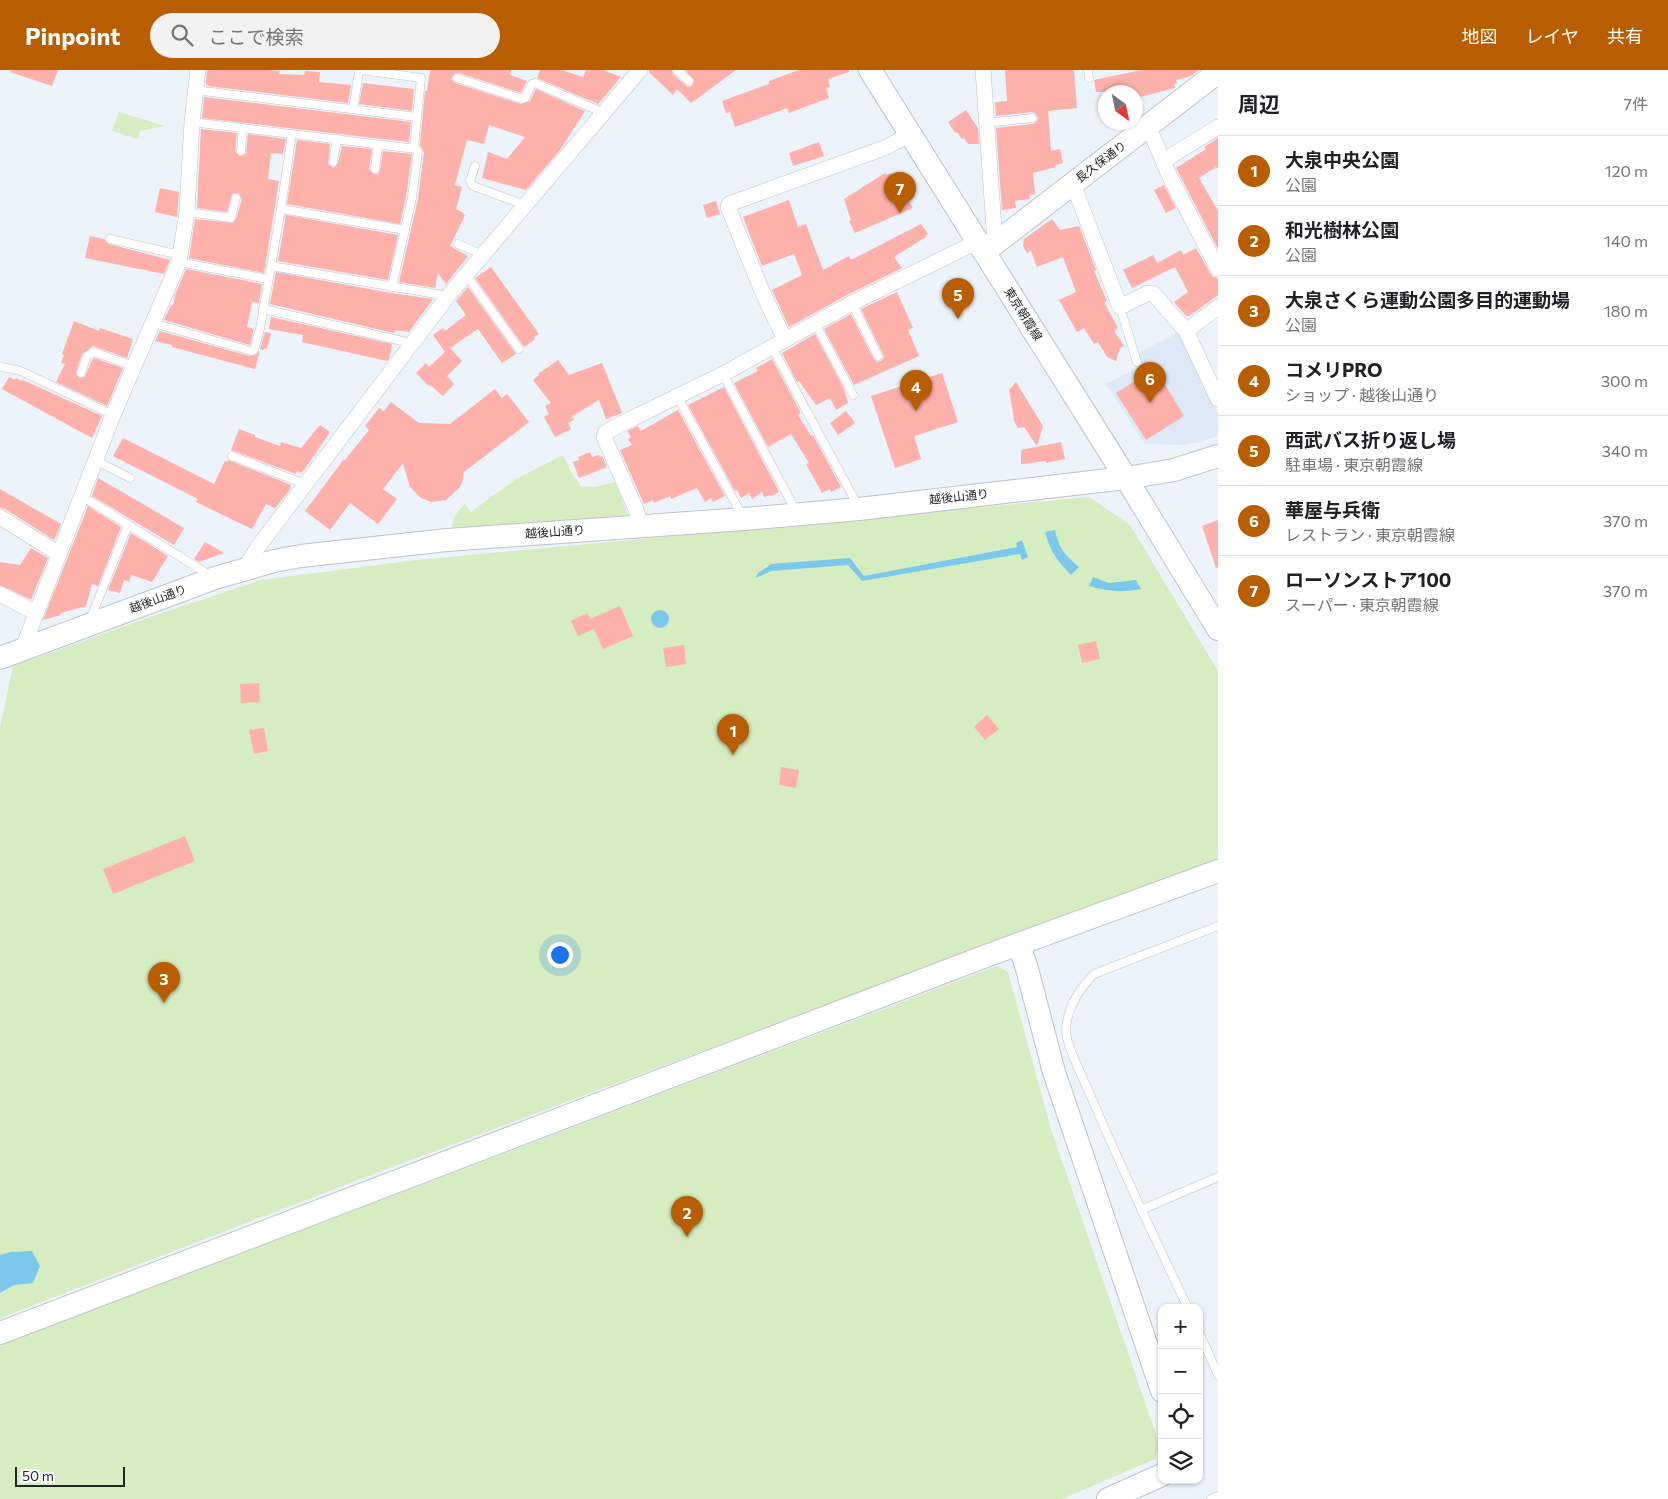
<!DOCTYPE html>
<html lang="ja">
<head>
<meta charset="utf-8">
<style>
  body { margin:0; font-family:Commissioner,"Noto Sans JP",sans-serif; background:#f2f2f2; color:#202124 }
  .controls { position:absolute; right:15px; bottom:15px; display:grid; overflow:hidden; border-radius:10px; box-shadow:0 1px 4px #0004 }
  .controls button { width:45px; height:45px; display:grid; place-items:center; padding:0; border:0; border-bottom:1px solid #e0e0e0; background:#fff; color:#202124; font:25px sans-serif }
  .compass { position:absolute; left:1098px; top:15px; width:45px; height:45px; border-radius:50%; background:#fff; box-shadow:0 1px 4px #0004; rotate:147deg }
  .scale { position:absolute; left:15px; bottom:12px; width:110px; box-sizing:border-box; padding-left:5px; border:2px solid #232628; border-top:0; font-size:14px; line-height:18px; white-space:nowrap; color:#232628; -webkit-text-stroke:4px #fff; paint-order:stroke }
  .you { position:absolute; left:559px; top:884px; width:18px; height:18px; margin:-12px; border:4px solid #fff; border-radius:50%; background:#1a73e8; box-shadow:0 0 0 8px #1a73e833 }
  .badge { display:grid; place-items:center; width:32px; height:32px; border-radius:50%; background:#b95e00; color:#fff; font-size:16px; font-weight:700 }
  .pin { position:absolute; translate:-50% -41px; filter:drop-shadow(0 1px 2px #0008) }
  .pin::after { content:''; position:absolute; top:26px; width:18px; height:15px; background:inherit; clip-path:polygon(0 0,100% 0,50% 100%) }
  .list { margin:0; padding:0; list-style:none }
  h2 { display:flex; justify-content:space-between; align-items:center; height:65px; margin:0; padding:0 20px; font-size:21px }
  h2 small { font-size:16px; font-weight:400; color:#757577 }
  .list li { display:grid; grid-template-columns:32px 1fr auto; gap:15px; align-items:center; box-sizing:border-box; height:70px; padding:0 20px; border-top:1px solid #e0e0e0 }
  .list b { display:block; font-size:19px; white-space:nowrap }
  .list p { margin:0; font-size:16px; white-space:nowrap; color:#757577 }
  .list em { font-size:16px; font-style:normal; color:#757577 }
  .icon { flex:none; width:28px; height:28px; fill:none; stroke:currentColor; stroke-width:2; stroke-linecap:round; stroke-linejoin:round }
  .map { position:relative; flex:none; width:1218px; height:1429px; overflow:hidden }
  header { display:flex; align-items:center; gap:30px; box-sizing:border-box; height:70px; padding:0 25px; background:#b95e00; color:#fff }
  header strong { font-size:24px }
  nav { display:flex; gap:28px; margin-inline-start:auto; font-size:18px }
  .search { width:350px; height:45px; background:#f2f2f2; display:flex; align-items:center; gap:12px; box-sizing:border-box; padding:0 18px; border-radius:28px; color:#757577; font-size:19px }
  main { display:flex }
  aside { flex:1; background:#fff }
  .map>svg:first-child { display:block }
  .built { fill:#dde9f6 }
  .green { fill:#d5edc1 }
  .water { fill:#7cc8ed }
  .building { fill:#feb0aa }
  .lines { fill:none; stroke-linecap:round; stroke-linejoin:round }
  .lane-casing { stroke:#bdc3ca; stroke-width:9 }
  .street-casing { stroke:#bdc3ca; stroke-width:16 }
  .secondary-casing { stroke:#bdc3ca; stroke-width:24 }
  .lane { stroke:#fff; stroke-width:8 }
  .street { stroke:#fff; stroke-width:15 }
  .secondary { stroke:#fff; stroke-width:22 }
  .labels { text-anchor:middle; stroke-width:4.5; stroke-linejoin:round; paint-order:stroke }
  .street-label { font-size:12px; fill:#232628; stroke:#fff }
</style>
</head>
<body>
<header>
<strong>Pinpoint</strong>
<div class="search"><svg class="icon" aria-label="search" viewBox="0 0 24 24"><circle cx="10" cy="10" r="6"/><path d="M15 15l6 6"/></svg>ここで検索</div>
<nav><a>地図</a><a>レイヤ</a><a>共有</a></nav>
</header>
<main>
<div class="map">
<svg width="1218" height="1429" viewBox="0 0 1218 1429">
  <rect width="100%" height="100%" fill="#ecf3fa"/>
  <polygon class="built" points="1179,262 1207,317 1218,345 1218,366 1200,372 1181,375 1145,374 1106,314 1142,296 1138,283"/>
  <g class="green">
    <polygon points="119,42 165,56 140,61 138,69 112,61"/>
    <path d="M563 385 571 402 581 416 594 417 615 412 628 445 453 463C450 450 456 443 465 434L471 442 516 409Z"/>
    <polygon points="1089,427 1130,455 1218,601 1218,789 389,1098 0,1248 0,658 13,596 162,543 261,510 416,490"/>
    <polygon points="997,896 1008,902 1051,1059 1160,1376 1155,1389 1062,1429 0,1429 0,1275"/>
  </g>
  <g class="water">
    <path d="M1055 460C1059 479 1065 485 1079 497L1071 505C1057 490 1051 483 1045 462Z"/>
    <polygon points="1022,470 1028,487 1022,490 1020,484 862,511 848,495 771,501 756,508 757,504 771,494 850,488 864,506 1017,477 1016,473"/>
    <path d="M1093 507 1109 513 1136 510 1141 519C1122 523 1107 521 1089 516Z"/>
    <circle cx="660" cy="549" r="9"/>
    <polygon points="32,1181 40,1196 33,1213 14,1215 0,1223 0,1185 11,1182"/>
  </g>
  <g class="building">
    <polygon points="11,0 58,0 52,16 10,2"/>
    <polygon points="207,0 268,0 280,1 279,4 304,5 305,1 320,2 319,12 351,15 348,33 208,16 206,13"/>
    <polygon points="430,0 511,0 510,5 527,11 521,23 459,3 454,4 451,9 455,13 521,34 530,31 536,19 585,41 560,80 526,120 482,108 488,82 507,89 525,67 489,55 484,74 467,70 455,115 462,117 456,139 464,143 463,145 465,145 450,176 468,186 446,214 438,203 435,218 399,212 418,129 424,82 420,75 425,21 427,21"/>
    <polygon points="540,0 562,0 583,7 586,0 603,0 621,7 598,34 537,8"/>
    <polygon points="649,0 672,0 673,4 688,17 693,15 694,10 685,0 736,0 691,33 677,19 673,25 649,2"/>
    <polygon points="799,0 849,0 849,2 828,9 830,17 826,18 829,28 789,43 787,38 735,57 730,42 726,43 722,31 769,14 769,11"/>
    <polygon points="1005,0 1074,0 1077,38 1048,41 1051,81 1060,79 1063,93 1055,95 1056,97 1033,103 1035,124 1029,125 1030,129 1015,131 1016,138 1002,140 996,58 1033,54 1036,52 1038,48 1036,44 1032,42 996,46 995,32 1007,31"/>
    <polygon points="1142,0 1199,0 1191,6 1176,10 1177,13 1174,14 1175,18 1136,28 1136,22 1096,22 1094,10"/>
    <polygon points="363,13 414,19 412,41 359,34"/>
    <polygon points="204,27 411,52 409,72 202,48"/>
    <polygon points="966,40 978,58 979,74 968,74 964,68 962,69 957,62 955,63 948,52"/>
    <polygon points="201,59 237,63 235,81 240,86 246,84 248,64 286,69 283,84 271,83 268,109 279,111 264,203 189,188 195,149 233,153 236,149 242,129 238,123 232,124 227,142 197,138"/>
    <polygon points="1218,68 1218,99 1216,97 1199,108 1218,141 1218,179 1176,98 1206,79 1204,77"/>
    <polygon points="297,70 330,74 328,93 333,98 338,93 342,76 372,79 369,99 374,104 378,104 380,100 383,81 412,84 406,127 400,154 287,134"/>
    <polygon points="819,72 824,86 793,96 789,83"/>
    <polygon points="885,103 886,105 891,103 913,138 855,163 849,151 851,150 844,129"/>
    <polygon points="1164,115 1176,138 1166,143 1154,120"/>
    <polygon points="160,118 179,122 177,147 155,142"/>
    <polygon points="789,130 798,157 806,154 823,200 849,186 851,190 921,154 928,164 926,165 926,167 894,187 902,198 847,225 789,257 772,220 802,205 794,184 762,196 743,147"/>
    <polygon points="716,131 720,144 707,148 703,135"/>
    <polygon points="286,145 398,165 388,210 278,191"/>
    <polygon points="1052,149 1060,160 1079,156 1096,200 1094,201 1107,231 1104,232 1118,258 1114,261 1124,276 1120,278 1116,291 1107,287 1098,272 1094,274 1084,258 1077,262 1059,230 1076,222 1063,187 1037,197 1031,181 1027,183 1023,176 1024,169"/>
    <polygon points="90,166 104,169 109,174 170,190 164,204 85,188"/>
    <polygon points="1196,178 1210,203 1213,207 1218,208 1218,225 1189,246 1186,246 1174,232 1188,222 1175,197 1132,218 1123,200 1153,185 1157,193 1181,180 1183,185"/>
    <polygon points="491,197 539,264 534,267 535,269 524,277 475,208"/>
    <polygon points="186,199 262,214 259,233 252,232 247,257 254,259 250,275 164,250 171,235 173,236 175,225"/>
    <polygon points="276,202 391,223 433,229 409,262 395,260 394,263 270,234"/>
    <polygon points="468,217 516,284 502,293 478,259 450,278 462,291 447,306 454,314 443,326 430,315 429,316 416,303 426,293 429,297 445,282 433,265 443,258 445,261 466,245 456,231"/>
    <polygon points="897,222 913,258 908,260 919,286 854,315 824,259 851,244 873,288 877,292 881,291 884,287 883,284 861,239"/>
    <polygon points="271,247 392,274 389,289 387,291 302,272 303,265 269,259"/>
    <polygon points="74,251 99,261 100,258 133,269 127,288 93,276 82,284 76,302 79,308 85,307 92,290 94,288 123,298 107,336 56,312 65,294 61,293 64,285 62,284"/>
    <polygon points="160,261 249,286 256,285 260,281 255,299 172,277 172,275 155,271"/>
    <polygon points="265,262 271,263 267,279 264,278 264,280 260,279"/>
    <polygon points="815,264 844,319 848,333 836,340 830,328 816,335 799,311 797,312 782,283"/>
    <polygon points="772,289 801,343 798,345 811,366 813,365 841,417 831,422 830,419 822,423 806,394 809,393 791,364 768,377 734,313 758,301 756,298"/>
    <polygon points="558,290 569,305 602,293 622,343 606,349 599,330 572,346 574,350 568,353 571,359 555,367 544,347 549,344 545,336 551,333 533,310 539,305 538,304"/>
    <polygon points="1155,298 1184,346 1146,370 1116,323"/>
    <polygon points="942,303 958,352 914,366 921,389 895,398 871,326"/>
    <polygon points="9,307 15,310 16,308 22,311 23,310 102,346 92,368 2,319"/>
    <polygon points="1016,312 1043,356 1037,376 1024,357 1018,358 1013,349 1014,348 1009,320"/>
    <polygon points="724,317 779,422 771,426 770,425 764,427 762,422 752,429 749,423 741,428 737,420 735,421 688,335"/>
    <polygon points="495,319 502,328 507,324 529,352 464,402 462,413 459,418 446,430 431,432 421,428 410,417 403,393 383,419 397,429 378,454 350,433 330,460 305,441 344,389 345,390 369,360 365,356 379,338 384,341 391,332 419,353 450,354"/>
    <polygon points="678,340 725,426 713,432 711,428 705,432 697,418 671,429 670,426 654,433 653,430 644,434 620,380 632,375 628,369 631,367 627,361 638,356 641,361"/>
    <polygon points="846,341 855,353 838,365 830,353"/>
    <polygon points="320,355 330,362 304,400 303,400 301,403 297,401 296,404 231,380 239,359 255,365 255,367 280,376 281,372 301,378"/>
    <polygon points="123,368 214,414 225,391 227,392 228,390 291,415 289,421 275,438 266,434 252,459 196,432 198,429 113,386"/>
    <polygon points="1061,372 1065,389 1046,393 1046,391 1021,394 1021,380"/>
    <polygon points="590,382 592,387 599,385 600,387 602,386 607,397 579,408 573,392 579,390 578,387"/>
    <polygon points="98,408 184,458 174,475 92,426"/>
    <polygon points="0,419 61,454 54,470 5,439 0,438"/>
    <polygon points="88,436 121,457 98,516 92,514 86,536 61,543 60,545 43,550"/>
    <polygon points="1218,450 1218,497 1216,498 1202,456"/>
    <polygon points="131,463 168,486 152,512 131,505 129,512 124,510 120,523 108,520"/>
    <polygon points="205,472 224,483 199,492 194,489"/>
    <polygon points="31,478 48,488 31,530 0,515 0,492 20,495"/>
    <polygon points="620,536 633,566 603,579 594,559 578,566 571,551 588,543 590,549"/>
    <polygon points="1096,571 1100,589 1082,593 1078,575"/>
    <polygon points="684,575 686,594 666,597 663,578"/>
    <polygon points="259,613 260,632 241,633 240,614"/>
    <polygon points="987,645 999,659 985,670 974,657"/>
    <polygon points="264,658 268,681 254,684 249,660"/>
    <polygon points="781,697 799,700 796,718 779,715"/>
    <polygon points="185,766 195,791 113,824 103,799"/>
  </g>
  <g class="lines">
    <g class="lane-casing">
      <g id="lane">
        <polyline points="677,0 689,11"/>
        <polyline points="1088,0 1089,8"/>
        <polyline points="457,8 522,29 525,28 532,14 535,13 604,43"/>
        <polyline points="195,20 417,47 421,8 362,0"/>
        <polyline points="353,39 359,2 361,0"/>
        <polyline points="192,52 416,79 418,81 412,128 392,217"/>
        <polyline points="986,53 1032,48"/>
        <polyline points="414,78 417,47"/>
        <polyline points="241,81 243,58"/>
        <polyline points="333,92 337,69"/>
        <polyline points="475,96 470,111 473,116 525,135"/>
        <polyline points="375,99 378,75"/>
        <polyline points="281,139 405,160"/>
        <polyline points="187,142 231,148 236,128"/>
        <polyline points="110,169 180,185"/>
        <polyline points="458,174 483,185"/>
        <polyline points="179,192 268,209"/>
        <polyline points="271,196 448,226"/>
        <polyline points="466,205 519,279"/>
        <polyline points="852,233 878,286"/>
        <polyline points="1120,237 1137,292"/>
        <polyline points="263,239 411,273"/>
        <polyline points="153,253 251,281 254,280 260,259 281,139 292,64"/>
        <polyline points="815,253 853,325"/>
        <polyline points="772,277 858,436"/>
        <polyline points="2,297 21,301 113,345"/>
        <polyline points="81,303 87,286 93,282 134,296"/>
        <polyline points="723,304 796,441"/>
        <polyline points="677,326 743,447"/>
        <polyline points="232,386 305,414"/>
        <polyline points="95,390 130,408"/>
        <polyline points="82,426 211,506"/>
        <polyline points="90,550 128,455"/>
        <polyline points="1141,1140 1218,1107"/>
        <path d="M1188 1238C1154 1167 1120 1096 1090 1024 1083 1008 1066 976 1066 960 1067 937 1079 919 1094 904L1218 856"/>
        <polyline points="1199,1262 1218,1305"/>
        <polyline points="1211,1429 1218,1426"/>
      </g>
    </g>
    <g class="street-casing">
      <g id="street">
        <polyline points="983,0 995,173"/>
        <polyline points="1148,56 1170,107 1218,199"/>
        <polyline points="1163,91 1218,57"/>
        <polyline points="1073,114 1120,237 1148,223 1153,223 1186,261 1218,329"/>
        <polyline points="1186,261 1218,237"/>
        <polyline points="785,270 762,221 728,137 729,134 887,77 910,64"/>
        <polyline points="0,447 59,484"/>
        <polyline points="640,456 637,442 604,367 606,362 633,348 723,304 852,233 977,172"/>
        <polyline points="244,499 258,477 448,226 640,0"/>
        <polyline points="0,524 36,543"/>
        <polyline points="22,580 113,345 179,192 187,142 192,52 198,0"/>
      </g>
    </g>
    <g class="secondary-casing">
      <g id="secondary">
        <polyline points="870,0 1126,408 1218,559"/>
        <polyline points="984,182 1218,2"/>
        <polyline points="0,588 215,508 274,491 301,486 447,470 744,449 859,439 1126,408 1174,400 1218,386"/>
        <polyline points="1019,874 1027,899 1054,1002 1162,1321"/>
        <polyline points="0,1263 978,889 1218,801"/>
        <polyline points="1108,1429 1162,1405"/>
      </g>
    </g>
    <use href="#lane" class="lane"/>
    <use href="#street" class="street"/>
    <use href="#secondary" class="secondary"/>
  </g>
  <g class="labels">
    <g class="street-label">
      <text transform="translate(1101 92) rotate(-37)" y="4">長久保通り</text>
      <text transform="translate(1023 244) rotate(58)" y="4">東京朝霞線</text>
      <text transform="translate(959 427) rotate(-6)" y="4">越後山通り</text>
      <text transform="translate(555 462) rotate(-4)" y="4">越後山通り</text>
      <text transform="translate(158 529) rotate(-20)" y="4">越後山通り</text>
    </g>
  </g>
</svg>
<div class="controls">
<button>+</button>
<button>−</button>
<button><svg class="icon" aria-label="locate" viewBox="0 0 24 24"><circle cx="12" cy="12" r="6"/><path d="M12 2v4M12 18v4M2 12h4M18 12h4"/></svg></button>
<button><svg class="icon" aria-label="layers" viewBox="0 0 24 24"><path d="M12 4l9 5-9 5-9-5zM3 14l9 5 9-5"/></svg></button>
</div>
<svg class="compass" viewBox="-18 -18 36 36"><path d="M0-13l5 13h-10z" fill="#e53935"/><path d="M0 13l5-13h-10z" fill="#757577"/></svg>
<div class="scale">50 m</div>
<div class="you"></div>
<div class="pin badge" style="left:733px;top:685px">1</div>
<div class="pin badge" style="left:687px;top:1167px">2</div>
<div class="pin badge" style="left:164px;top:933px">3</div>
<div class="pin badge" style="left:916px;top:341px">4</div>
<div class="pin badge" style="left:958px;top:249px">5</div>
<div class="pin badge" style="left:1150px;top:333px">6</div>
<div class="pin badge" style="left:900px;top:143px">7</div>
</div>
<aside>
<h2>周辺<small>7件</small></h2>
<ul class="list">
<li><span class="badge">1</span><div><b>大泉中央公園</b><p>公園</p></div><em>120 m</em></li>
<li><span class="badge">2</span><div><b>和光樹林公園</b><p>公園</p></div><em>140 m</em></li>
<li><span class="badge">3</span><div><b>大泉さくら運動公園多目的運動場</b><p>公園</p></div><em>180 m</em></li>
<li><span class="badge">4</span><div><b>コメリPRO</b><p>ショップ · 越後山通り</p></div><em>300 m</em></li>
<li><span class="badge">5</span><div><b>西武バス折り返し場</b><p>駐車場 · 東京朝霞線</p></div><em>340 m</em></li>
<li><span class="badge">6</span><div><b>華屋与兵衛</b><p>レストラン · 東京朝霞線</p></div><em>370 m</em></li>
<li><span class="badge">7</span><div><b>ローソンストア100</b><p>スーパー · 東京朝霞線</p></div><em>370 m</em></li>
</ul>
</aside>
</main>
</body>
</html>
